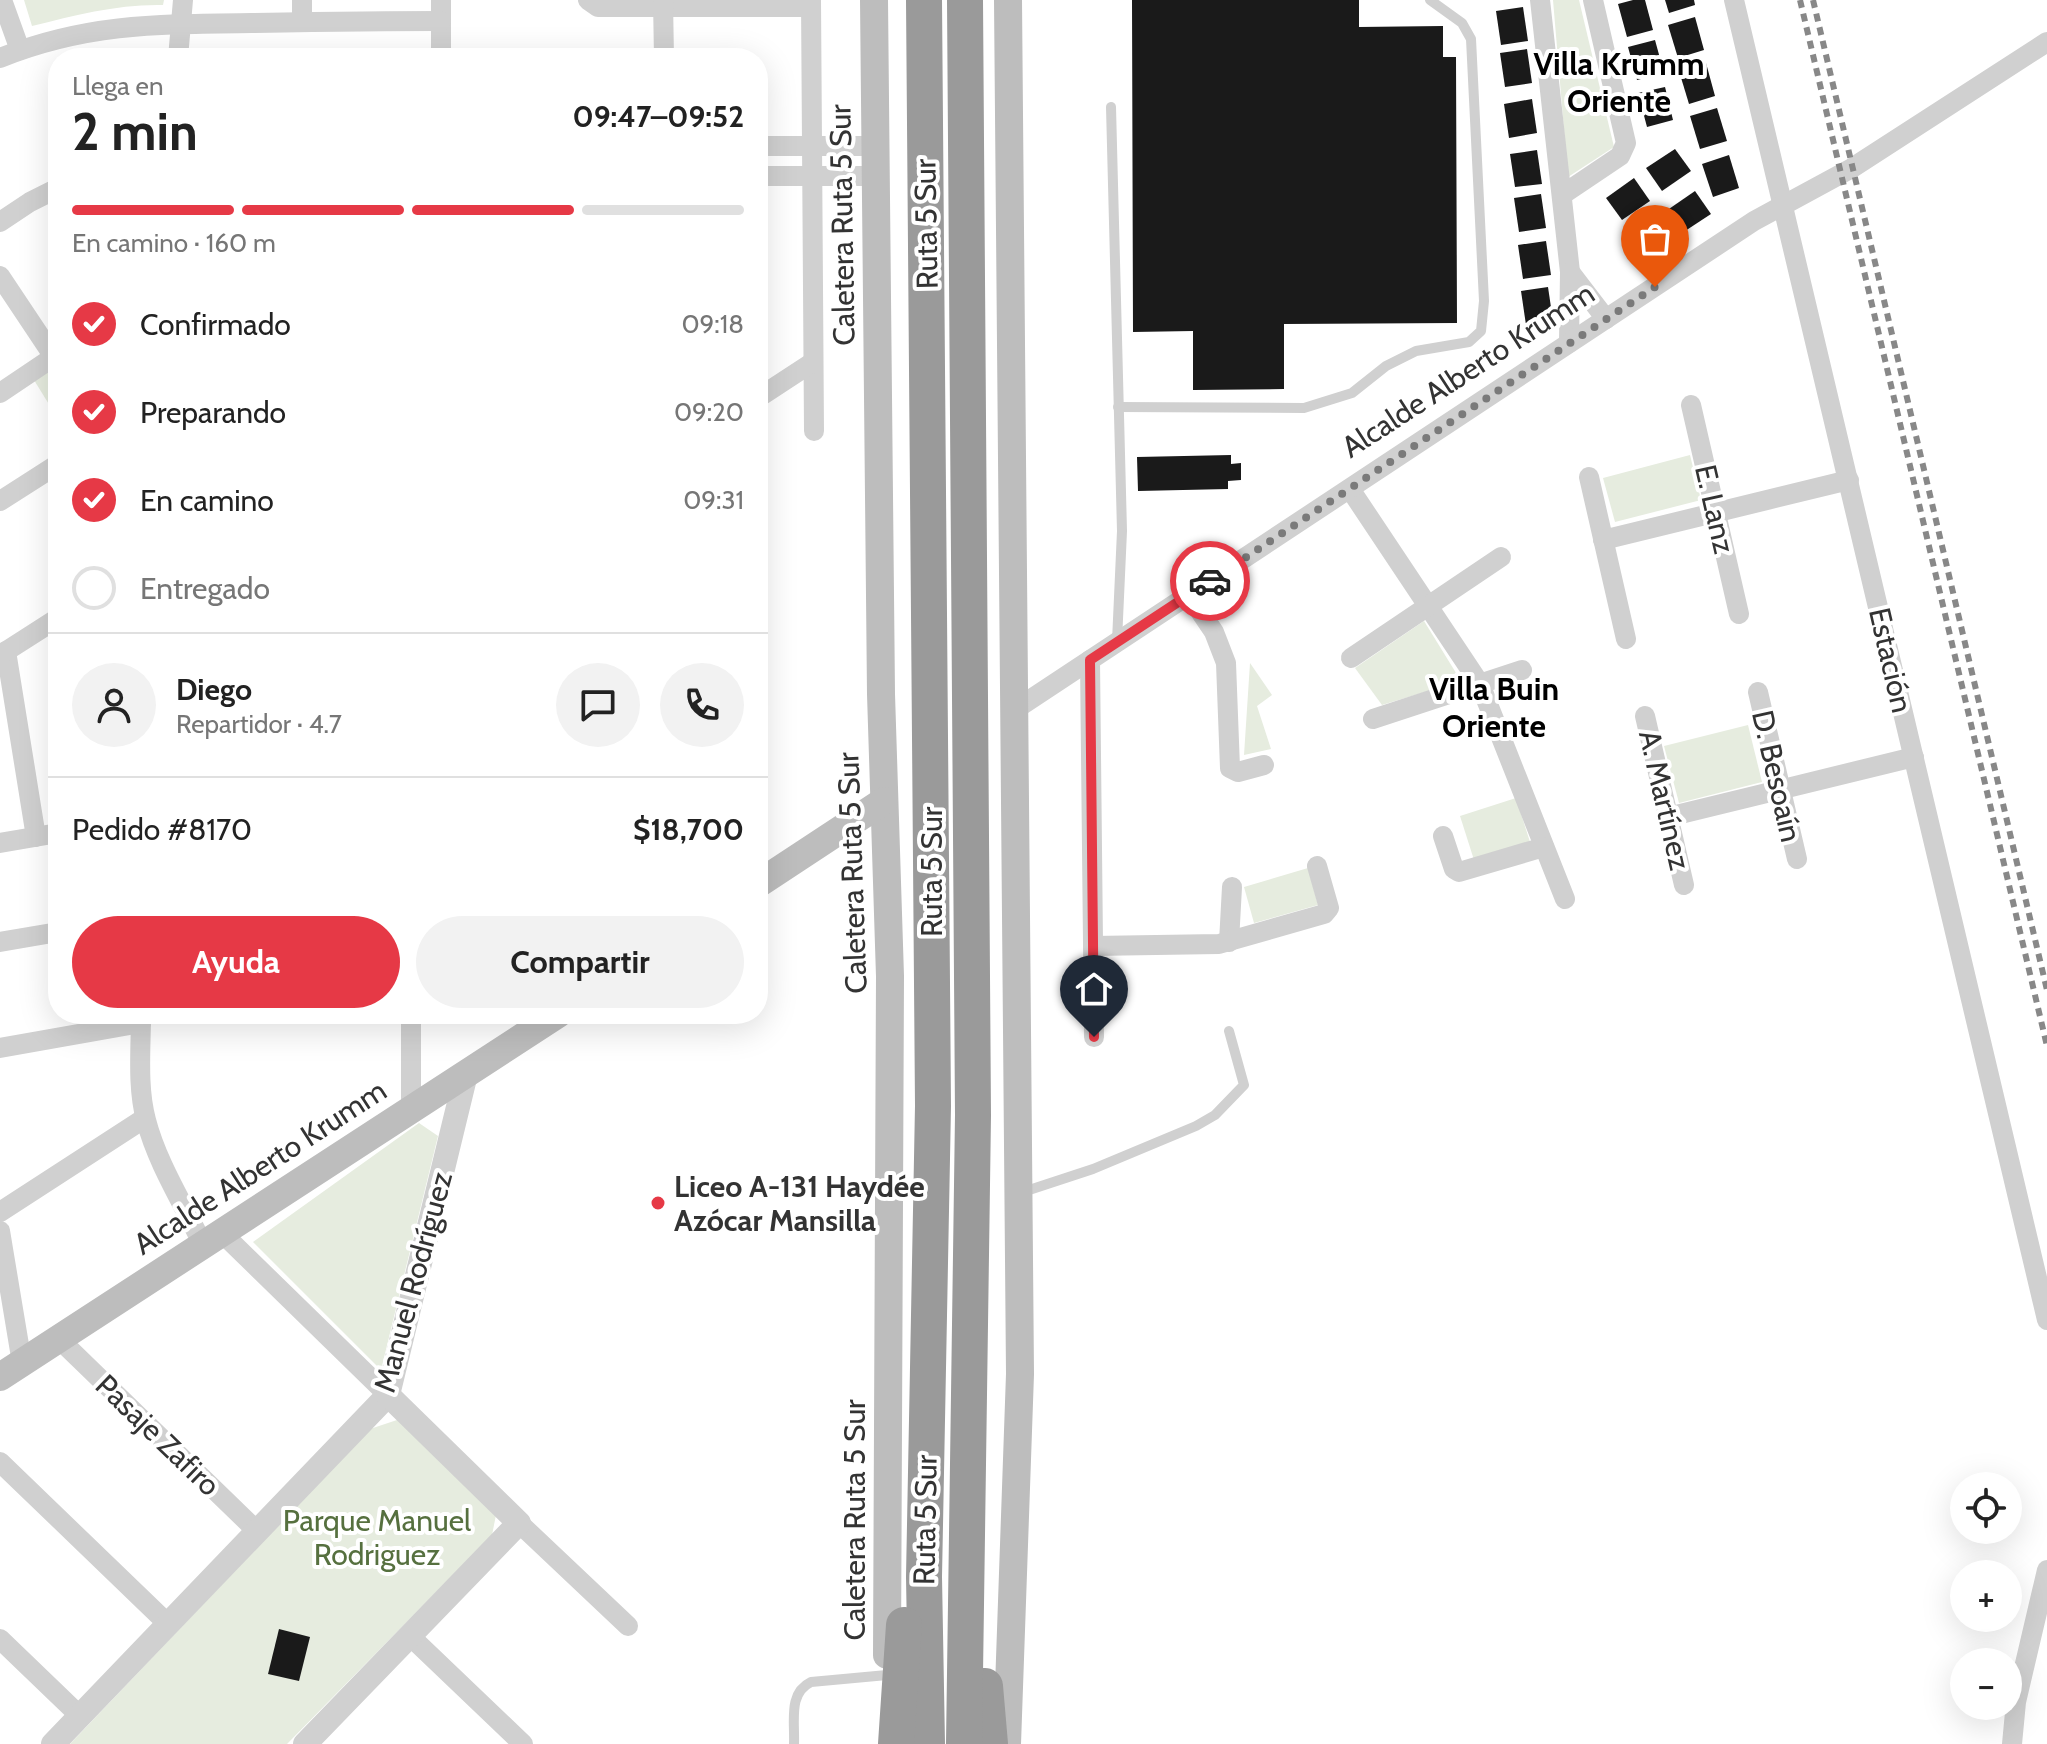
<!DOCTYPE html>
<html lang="es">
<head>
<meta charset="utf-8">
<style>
  :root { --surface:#fff; --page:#f2f2f2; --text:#222; --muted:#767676; --line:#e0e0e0; --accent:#e63946 }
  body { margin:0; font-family:Cabin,sans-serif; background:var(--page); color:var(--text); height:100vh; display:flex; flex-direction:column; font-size:30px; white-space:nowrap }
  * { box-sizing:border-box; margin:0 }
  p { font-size:26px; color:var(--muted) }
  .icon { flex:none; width:44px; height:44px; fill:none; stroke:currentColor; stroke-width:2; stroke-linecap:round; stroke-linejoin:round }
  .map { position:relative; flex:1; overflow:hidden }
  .panel { position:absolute; left:48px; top:48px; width:720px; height:976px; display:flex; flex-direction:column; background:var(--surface); border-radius:32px; box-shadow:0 8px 32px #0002 }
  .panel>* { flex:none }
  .controls { position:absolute; left:1950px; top:1472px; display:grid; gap:16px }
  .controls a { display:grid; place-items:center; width:72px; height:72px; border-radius:50%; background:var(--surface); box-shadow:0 8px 32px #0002; font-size:40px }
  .pin { position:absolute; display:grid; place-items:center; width:68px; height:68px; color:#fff; margin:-82px -34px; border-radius:50% 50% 50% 0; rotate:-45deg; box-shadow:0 0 8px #0007 }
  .pin .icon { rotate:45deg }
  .courier { position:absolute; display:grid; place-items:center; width:80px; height:80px; margin:-40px; border:6px solid #e63946; border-radius:50%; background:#fff; color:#222; box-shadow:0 2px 10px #0007 }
  .overview em { font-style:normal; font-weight:800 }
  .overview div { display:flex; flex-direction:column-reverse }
  .overview { display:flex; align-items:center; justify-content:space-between; height:136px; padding:0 24px }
  h1 { font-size:52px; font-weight:800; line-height:60px }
  .bar { display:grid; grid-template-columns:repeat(4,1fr); gap:12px 8px; align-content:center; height:96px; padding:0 24px }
  .bar i { height:10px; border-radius:6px; background:var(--line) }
  .bar .selected { background:var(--accent) }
  .bar p { grid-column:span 4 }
  .line { display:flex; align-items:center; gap:20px; padding:0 24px; border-top:2px solid var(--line) }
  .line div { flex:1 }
  .round { display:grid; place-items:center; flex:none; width:84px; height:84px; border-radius:42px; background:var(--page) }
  ol { padding:0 24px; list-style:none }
  li { display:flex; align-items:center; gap:24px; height:88px }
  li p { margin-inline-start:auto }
  li .icon { padding:8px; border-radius:50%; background:var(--accent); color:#fff; stroke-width:4 }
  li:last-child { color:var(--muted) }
  li i { width:44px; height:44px; border:4px solid var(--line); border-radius:50% }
  .primary-button { display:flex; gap:16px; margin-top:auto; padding:16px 24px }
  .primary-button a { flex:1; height:92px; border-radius:48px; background:var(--accent); color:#fff; font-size:32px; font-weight:800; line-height:92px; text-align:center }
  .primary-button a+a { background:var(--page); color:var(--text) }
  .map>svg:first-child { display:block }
</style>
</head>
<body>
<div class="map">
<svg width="2047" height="1744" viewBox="0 0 2047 1744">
  <rect width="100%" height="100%" fill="#fff"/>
  <g fill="#e6ecdf">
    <path d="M24,0H164L163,5C118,4 76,15 32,26Z"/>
    <path d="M1553,0H1579L1614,147L1568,177Z"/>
    <path d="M58,366V419L34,380Z"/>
    <path d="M1690,455L1701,500L1615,522L1603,478Z"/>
    <path d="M1424,621L1461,681L1382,705L1355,668Z"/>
    <path d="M1250,663L1272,695L1257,706L1271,749L1244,755Z"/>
    <path d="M1748,725L1762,782L1679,803L1664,746Z"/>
    <path d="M1516,798L1530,842L1474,860L1460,816Z"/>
    <path d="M1308,868L1318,905L1254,923L1244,887Z"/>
    <path d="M419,1123L438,1136L381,1370L253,1242Z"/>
    <path d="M400,1419L496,1515L492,1535L287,1744H70L370,1429Z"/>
  </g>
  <g fill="#1a1a1a">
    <path d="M1132,0H1359V27L1443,26V57H1456L1457,323L1284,324V389L1193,390V331L1133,332Z"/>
    <path d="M1633,0H1645L1653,30L1627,37L1618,4Z"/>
    <path d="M1665,0H1694L1695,5L1669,13Z"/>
    <path d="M1523,7L1528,41L1501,45L1496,11Z"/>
    <path d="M1695,17L1704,50L1678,58L1668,25Z"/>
    <path d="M1655,40L1664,73L1637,80L1628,47Z"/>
    <path d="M1527,49L1532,83L1505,87L1500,53Z"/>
    <path d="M1706,63L1715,96L1689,104L1679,71Z"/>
    <path d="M1665,87L1673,120L1647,127L1638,93Z"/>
    <path d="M1532,99L1537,133L1509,138L1504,104Z"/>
    <path d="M1717,108L1727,141L1700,149L1690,116Z"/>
    <path d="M1675,149L1691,171L1662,191L1646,168Z"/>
    <path d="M1537,150L1542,184L1515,187L1510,154Z"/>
    <path d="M1729,155L1739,188L1713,197L1702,164Z"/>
    <path d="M1634,178L1650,201L1622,220L1606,198Z"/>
    <path d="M1695,191L1711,214L1682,233L1666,211Z"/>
    <path d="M1541,194L1546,228L1519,232L1514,198Z"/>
    <path d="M1651,222L1667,244L1639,264L1623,241Z"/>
    <path d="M1546,241L1551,275L1523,279L1518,245Z"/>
    <path d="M1548,287L1553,321L1526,325L1521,291Z"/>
    <path d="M1231,455V464L1241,463V480L1228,481V489L1138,491L1137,457Z"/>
    <path d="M279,1629L310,1637L299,1681L268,1674Z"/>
  </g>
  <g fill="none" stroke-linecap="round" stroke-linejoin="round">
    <g stroke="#d0d0d0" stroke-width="10">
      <path d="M1111,107L1122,531L1117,641"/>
      <path d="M1118,407L1304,408L1352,393L1386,366L1416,351L1469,342L1481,331L1484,301L1471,39L1462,23L1430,0"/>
      <path d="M1020,1193L1093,1169L1196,1126L1215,1115L1244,1085L1229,1031"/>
      <path d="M794,1744C795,1721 788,1693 811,1682L887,1675"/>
    </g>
    <g stroke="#d0d0d0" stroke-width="20">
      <path d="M2,0L20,50"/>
      <path d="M302,0V22"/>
      <path d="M441,0V58"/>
      <path d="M588,0L598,7H811"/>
      <path d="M663,0L664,58"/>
      <path d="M811,0L814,431"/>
      <path d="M1540,0L1570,272L1569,343"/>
      <path d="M1734,0L2047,1320"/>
      <path d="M0,58C87,23 161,24 252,23C315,22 378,21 441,21"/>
      <path d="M178,58L183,0"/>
      <path d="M758,146H875"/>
      <path d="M758,176H876"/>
      <path d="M1562,195L1620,156L1626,143L1593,0"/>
      <path d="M0,222L30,202L58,188"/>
      <path d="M1570,272L1606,319"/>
      <path d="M0,276L54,357"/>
      <path d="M0,393L58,354"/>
      <path d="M758,398L813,362"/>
      <path d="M1691,405L1739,614"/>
      <path d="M1589,477L1626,639"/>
      <path d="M1350,489L1480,684L1565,899"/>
      <path d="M0,501L58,464"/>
      <path d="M1603,540L1849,480"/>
      <path d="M1189,595L1214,632L1226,663L1230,768L1238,772L1264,765"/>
      <path d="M6,651L36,837"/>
      <path d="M0,655L58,618"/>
      <path d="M1351,658L1501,557"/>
      <path d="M1090,660L1094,1037"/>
      <path d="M1758,692L1797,859"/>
      <path d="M1013,711L1754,221L1852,168L2047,42"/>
      <path d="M1645,716L1684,885"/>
      <path d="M1373,719L1522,670"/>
      <path d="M1668,817L1914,757"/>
      <path d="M1443,836L1454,869L1459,872L1544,847"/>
      <path d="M0,843L58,833"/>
      <path d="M0,942L58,932"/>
      <path d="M1229,942L1232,887"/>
      <path d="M1093,946L1219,944L1324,914L1329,908L1317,866"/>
      <path d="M141,1014C141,1049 137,1086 146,1120C157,1163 184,1205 203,1245"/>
      <path d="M411,1014V1109"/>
      <path d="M0,1048L141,1023"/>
      <path d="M0,1212L145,1118"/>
      <path d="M0,1231L22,1363"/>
      <path d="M222,1233L388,1395"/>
      <path d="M59,1339L258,1532"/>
      <path d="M0,1462L168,1624"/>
      <path d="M519,1523L628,1626"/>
      <path d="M410,1636L523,1744"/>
      <path d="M0,1639L80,1716"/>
      <path d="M2012,1744L2016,1702L2047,1570"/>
    </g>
    <g stroke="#d0d0d0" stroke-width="24">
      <path d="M53,1744L388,1395L466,1074"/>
      <path d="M305,1744L519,1523L388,1395"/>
    </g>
    <g stroke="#bdbdbd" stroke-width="28">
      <path d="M874,0L881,694L890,976L887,1655"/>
      <path d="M758,884L884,801"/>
      <path d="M0,1377L558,1014"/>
      <path d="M1007,1744L1020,1374L1008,0"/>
    </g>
    <g stroke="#9a9a9a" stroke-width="36">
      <path d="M924,0L933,1106L924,1577L927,1744"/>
      <path d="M985,1686L990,1744"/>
      <path d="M896,1744L904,1625"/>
      <path d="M964,1744L973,1115L965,0"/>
    </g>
    <g stroke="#888" stroke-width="6" stroke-dasharray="8 6" stroke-linecap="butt">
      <path d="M1800,0L2047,1046"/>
      <path d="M1813,0L2047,990"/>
    </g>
  </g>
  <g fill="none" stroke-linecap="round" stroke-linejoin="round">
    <path stroke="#7a7a7a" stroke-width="8" stroke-dasharray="0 14.4" d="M1210,581L1655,287"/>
    <path stroke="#e63946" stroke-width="10" d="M1094,1037L1090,660L1210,581"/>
  </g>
  <circle fill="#e63946" stroke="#fff" stroke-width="3" cx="658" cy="1203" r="8"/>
  <g text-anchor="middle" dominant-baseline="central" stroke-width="8" stroke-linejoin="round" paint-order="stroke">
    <g font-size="30" fill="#333" stroke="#fff">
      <text transform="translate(926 224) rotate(-91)">Ruta 5 Sur</text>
      <text transform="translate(842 225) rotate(-91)">Caletera Ruta 5 Sur</text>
      <text transform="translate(1468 370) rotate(-33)">Alcalde Alberto Krumm</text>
      <text transform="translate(1715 509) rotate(77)">E. Lanz</text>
      <text transform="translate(1891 660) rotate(77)">Estación</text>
      <text transform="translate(1777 776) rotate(77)">D. Besoaín</text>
      <text transform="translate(1665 800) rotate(77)">A. Martínez</text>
      <text transform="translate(931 872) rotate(-90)">Ruta 5 Sur</text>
      <text transform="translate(852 873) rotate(-92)">Caletera Ruta 5 Sur</text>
      <text transform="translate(260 1167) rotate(-33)">Alcalde Alberto Krumm</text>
      <text transform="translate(413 1282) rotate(-75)">Manuel Rodríguez</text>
      <text transform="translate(158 1435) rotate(44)">Pasaje Zafiro</text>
      <text transform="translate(854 1520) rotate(-90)">Caletera Ruta 5 Sur</text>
      <text transform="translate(925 1520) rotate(-89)">Ruta 5 Sur</text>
    </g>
    <g font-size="30" font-weight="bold" fill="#333" stroke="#fff" text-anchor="start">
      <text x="674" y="1186">Liceo A-131 Haydée<tspan x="674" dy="34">Azócar Mansilla</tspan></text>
    </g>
    <g font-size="30" fill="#56703f" stroke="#fff">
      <text x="377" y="1520">Parque Manuel<tspan x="377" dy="34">Rodriguez</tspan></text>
    </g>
    <g font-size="32" font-weight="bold" fill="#000" stroke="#fff">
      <text x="1619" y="63">Villa Krumm<tspan x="1619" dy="37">Oriente</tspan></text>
      <text x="1494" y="688">Villa Buin<tspan x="1494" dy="37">Oriente</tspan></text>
    </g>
  </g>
</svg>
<div class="controls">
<a><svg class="icon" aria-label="locate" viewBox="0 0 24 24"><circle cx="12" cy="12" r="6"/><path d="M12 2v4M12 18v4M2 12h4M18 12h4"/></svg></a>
<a>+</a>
<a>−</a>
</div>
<div class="pin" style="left:1655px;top:287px;background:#ea580c"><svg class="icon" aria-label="bag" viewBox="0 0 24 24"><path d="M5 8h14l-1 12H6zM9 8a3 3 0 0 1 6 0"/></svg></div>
<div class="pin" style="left:1094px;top:1037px;background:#1f2937"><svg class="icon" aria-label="home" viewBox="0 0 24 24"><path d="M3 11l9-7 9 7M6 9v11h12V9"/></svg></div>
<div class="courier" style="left:1210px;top:581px"><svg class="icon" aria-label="car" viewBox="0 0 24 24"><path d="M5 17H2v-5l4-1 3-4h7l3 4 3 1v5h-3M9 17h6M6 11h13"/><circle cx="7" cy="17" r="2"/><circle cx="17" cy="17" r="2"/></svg></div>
<section class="panel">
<div class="overview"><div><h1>2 min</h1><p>Llega en</p></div><em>09:47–09:52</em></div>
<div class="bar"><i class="selected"></i><i class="selected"></i><i class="selected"></i><i></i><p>En camino · 160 m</p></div>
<ol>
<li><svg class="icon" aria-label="check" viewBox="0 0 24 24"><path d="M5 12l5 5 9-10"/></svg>Confirmado<p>09:18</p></li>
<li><svg class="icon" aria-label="check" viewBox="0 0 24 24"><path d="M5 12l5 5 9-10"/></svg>Preparando<p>09:20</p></li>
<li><svg class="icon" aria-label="check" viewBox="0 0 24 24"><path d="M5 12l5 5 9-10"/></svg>En camino<p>09:31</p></li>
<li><i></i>Entregado</li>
</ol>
<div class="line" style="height:144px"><a class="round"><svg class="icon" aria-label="person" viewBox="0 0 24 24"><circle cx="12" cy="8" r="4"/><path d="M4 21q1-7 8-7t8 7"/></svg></a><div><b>Diego</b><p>Repartidor · 4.7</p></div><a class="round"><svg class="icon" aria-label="chat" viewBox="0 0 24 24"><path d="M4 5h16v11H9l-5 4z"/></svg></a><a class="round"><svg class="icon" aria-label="phone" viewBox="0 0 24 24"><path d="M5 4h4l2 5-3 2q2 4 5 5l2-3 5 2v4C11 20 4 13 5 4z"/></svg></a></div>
<div class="line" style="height:104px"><div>Pedido #8170</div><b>$18,700</b></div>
<div class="primary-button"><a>Ayuda</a><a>Compartir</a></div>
</section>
</div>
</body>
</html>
